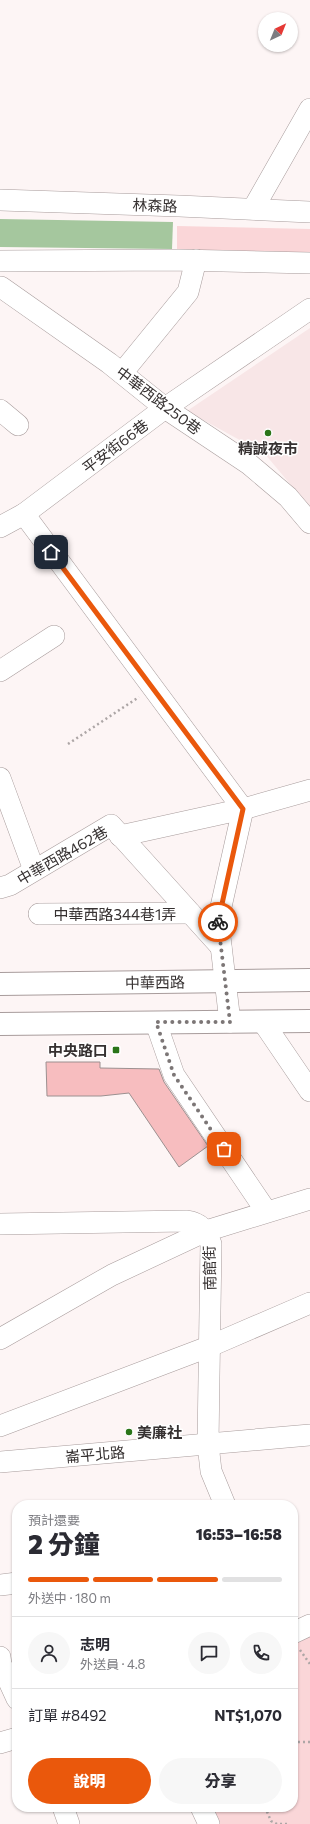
<!DOCTYPE html>
<html lang="zh-TW">
<head>
<meta charset="utf-8">
<style>
  :root { --surface:#fff; --page:#f7f7f7; --text:#2b2b33; --muted:#7c7c81; --line:#e1e1e2; --accent:#ea580c }
  body { margin:0; font-family:Commissioner,"Noto Sans TC",sans-serif; background:var(--page); color:var(--text); height:100vh; display:flex; flex-direction:column; font-size:15px; white-space:nowrap }
  * { box-sizing:border-box; margin:0 }
  p { font-size:13px; color:var(--muted) }
  .icon { flex:none; width:22px; height:22px; fill:none; stroke:currentColor; stroke-width:2; stroke-linecap:round; stroke-linejoin:round }
  .map { position:relative; flex:1; overflow:hidden }
  .details { position:absolute; left:12px; top:1500px; width:286px; height:312px; display:flex; flex-direction:column; background:var(--surface); border-radius:16px; box-shadow:0 1px 3px #0004 }
  .details>* { flex:none }
  .needle { width:26px; rotate:43deg }
  .buttons { position:absolute; left:258px; top:12px; display:grid; gap:8px }
  .buttons a { display:grid; place-items:center; width:40px; height:40px; border-radius:50%; background:var(--surface); box-shadow:0 1px 3px #0004; font-size:20px }
  .pin { position:absolute; display:grid; place-items:center; width:34px; height:34px; color:#fff; margin:-17px; border-radius:8px; box-shadow:0 2px 6px #0006 }
  .courier { position:absolute; display:grid; place-items:center; width:40px; height:40px; margin:-20px; border:3px solid #ea580c; border-radius:50%; background:#fff; color:#222; box-shadow:0 1px 5px #0007 }
  .overview em { font-style:normal; font-weight:800 }
  .overview div { display:flex; flex-direction:column-reverse }
  .overview { display:flex; align-items:center; justify-content:space-between; height:68px; padding:0 16px }
  h1 { font-size:26px; font-weight:800; line-height:30px }
  .bar { display:grid; grid-template-columns:repeat(4,1fr); gap:6px 4px; align-content:center; height:48px; padding:0 16px }
  .bar i { height:5px; border-radius:3px; background:var(--line) }
  .bar .active { background:var(--accent) }
  .bar p { grid-column:span 4 }
  .line { display:flex; align-items:center; gap:10px; padding:0 16px; border-top:1px solid var(--line) }
  .line div { flex:1 }
  .round { display:grid; place-items:center; flex:none; width:42px; height:42px; border-radius:21px; background:var(--page) }
  .button { display:flex; gap:8px; margin-top:auto; padding:8px 16px }
  .button a { flex:1; height:46px; border-radius:24px; background:var(--accent); color:#fff; font-size:16px; font-weight:800; line-height:46px; text-align:center }
  .button a+a { background:var(--page); color:var(--text) }
  .map>svg:first-child { display:block }
</style>
</head>
<body>
<div class="map">
<svg width="310" height="1824" viewBox="0 0 310 1824">
  <rect width="100%" height="100%" fill="#fdf5f5"/>
  <path fill="#f8e6e7" d="M310,328V508L265,454L187,411Z"/>
  <g fill="#fad6d8">
    <path d="M177,226L310,229V259L177,256Z"/>
    <path d="M310,1635V1824H216L208,1807H293V1643Z"/>
  </g>
  <path fill="#a5c79e" d="M0,219L173,222L172,249L0,247Z"/>
  <path fill="#f7bdbf" stroke="#9c9090" d="M46,1062H100V1068L159,1069L164,1082L208,1146L179,1167L129,1093L101,1096H47Z"/>
  <g fill="none" stroke-linecap="round" stroke-linejoin="round">
    <defs>
      <g id="minor">
        <path d="M0,200L179,206L310,212"/>
        <path d="M253,209L310,109"/>
        <path d="M0,261L179,260L310,263"/>
        <path d="M1,287L109,363L165,408L249,464L288,497L310,523"/>
        <path d="M122,373L188,292L196,260"/>
        <path d="M0,410L18,425"/>
        <path d="M24,514L243,809L218,920L230,1022"/>
        <path d="M0,527L24,514L165,408L310,309"/>
        <path d="M0,671L54,636"/>
        <path d="M0,778L34,870"/>
        <path d="M120,836L243,809L310,790"/>
        <path d="M0,888L10,885L111,825L221,947"/>
        <path d="M39,914L190,913"/>
        <path d="M263,1022L310,1091"/>
        <path d="M156,1023L174,1075L266,1211"/>
        <path d="M0,1224L186,1221C201,1223 206,1230 211,1244L208,1444L211,1471L225,1505"/>
        <path d="M0,1339L112,1275L206,1231L310,1199"/>
        <path d="M0,1426L208,1347L310,1303"/>
        <path d="M0,1462L310,1435"/>
        <path d="M0,1585L17,1583"/>
        <path d="M293,1633L310,1625"/>
        <path d="M0,1657L1,1664L17,1699"/>
        <path d="M0,1743L17,1738"/>
        <path d="M63,1807L69,1824"/>
        <path d="M201,1807L209,1824"/>
      </g>
      <g id="major">
        <path d="M0,984L310,980"/>
        <path d="M0,1024L310,1021"/>
      </g>
    </defs>
    <use href="#minor" stroke="#a89c9c" stroke-width="22"/>
    <use href="#major" stroke="#a89c9c" stroke-width="24"/>
    <g stroke="#ada6a6" stroke-width="2.5" stroke-dasharray="2 3" stroke-linecap="butt">
      <path d="M68,744L139,697"/>
      <path d="M300,1650L310,1664"/>
      <path d="M293,1742H310"/>
      <path d="M265,1807L271,1821L277,1824"/>
      <path d="M280,1824H289"/>
    </g>
    <use href="#minor" stroke="#fff" stroke-width="21"/>
    <use href="#major" stroke="#fff" stroke-width="22"/>
  </g>
  <g fill="none" stroke-linecap="round" stroke-linejoin="round">
    <path stroke="#7c7676" stroke-width="4" stroke-dasharray="0 7.2" d="M218,922L230,1022H156L174,1075L224,1149"/>
    <path stroke="#ea580c" stroke-width="5" d="M51,552L243,809L218,922"/>
  </g>
  <g fill="#2a7418" stroke="#fff" stroke-width="1.5">
    <circle cx="268" cy="433" r="4"/>
    <rect x="112" y="1046" width="8" height="8" rx="2"/>
    <circle cx="129" cy="1432" r="4"/>
  </g>
  <g text-anchor="middle" dominant-baseline="central" stroke-width="3" stroke-linejoin="round" paint-order="stroke">
    <g font-size="15" fill="#363131" stroke="#fff">
      <text transform="translate(155 205) rotate(2)">林森路</text>
      <text transform="translate(159 400) rotate(37)">中華西路250巷</text>
      <text transform="translate(115 446) rotate(-37)">平安街66巷</text>
      <text transform="translate(62 855) rotate(-30)">中華西路462巷</text>
      <text x="115" y="914">中華西路344巷1弄</text>
      <text transform="translate(155 982) rotate(-1)">中華西路</text>
      <text transform="translate(209 1268) rotate(-91)">南館街</text>
      <text transform="translate(95 1454) rotate(-5)">崙平北路</text>
    </g>
    <g font-size="15" font-weight="bold" fill="#363131" stroke="#fff">
      <text x="268" y="448">精誠夜市</text>
      <text x="108" y="1050" text-anchor="end">中央路口</text>
      <text x="137" y="1432" text-anchor="start">美廉社</text>
    </g>
  </g>
</svg>
<div class="buttons">
<a><svg class="needle" viewBox="-14 -14 28 28"><path d="M0-13l5 13h-10z" fill="#e53935"/><path d="M0 13l5-13h-10z" fill="#7c7c81"/></svg></a>
</div>
<div class="pin" style="left:224px;top:1149px;background:#ea580c"><svg class="icon" aria-label="bag" viewBox="0 0 24 24"><path d="M5 8h14l-1 12H6zM9 8a3 3 0 0 1 6 0"/></svg></div>
<div class="pin" style="left:51px;top:552px;background:#1f2937"><svg class="icon" aria-label="home" viewBox="0 0 24 24"><path d="M3 11l9-7 9 7M6 9v11h12V9"/></svg></div>
<div class="courier" style="left:218px;top:922px"><svg class="icon" aria-label="bike" viewBox="0 0 24 24"><circle cx="6" cy="16" r="4"/><circle cx="18" cy="16" r="4"/><path d="M6 16l4-8h5l3 8M10 8l3 8H6M13 5h3"/></svg></div>
<section class="details">
<div class="overview"><div><h1>2 分鐘</h1><p>預計還要</p></div><em>16:53–16:58</em></div>
<div class="bar"><i class="active"></i><i class="active"></i><i class="active"></i><i></i><p>外送中 · 180 m</p></div>
<div class="line" style="height:72px"><a class="round"><svg class="icon" aria-label="person" viewBox="0 0 24 24"><circle cx="12" cy="8" r="4"/><path d="M4 21q1-7 8-7t8 7"/></svg></a><div><b>志明</b><p>外送員 · 4.8</p></div><a class="round"><svg class="icon" aria-label="chat" viewBox="0 0 24 24"><path d="M4 5h16v11H9l-5 4z"/></svg></a><a class="round"><svg class="icon" aria-label="phone" viewBox="0 0 24 24"><path d="M5 4h4l2 5-3 2q2 4 5 5l2-3 5 2v4C11 20 4 13 5 4z"/></svg></a></div>
<div class="line" style="height:52px"><div>訂單 #8492</div><b>NT$1,070</b></div>
<div class="button"><a>說明</a><a>分享</a></div>
</section>
</div>
</body>
</html>
